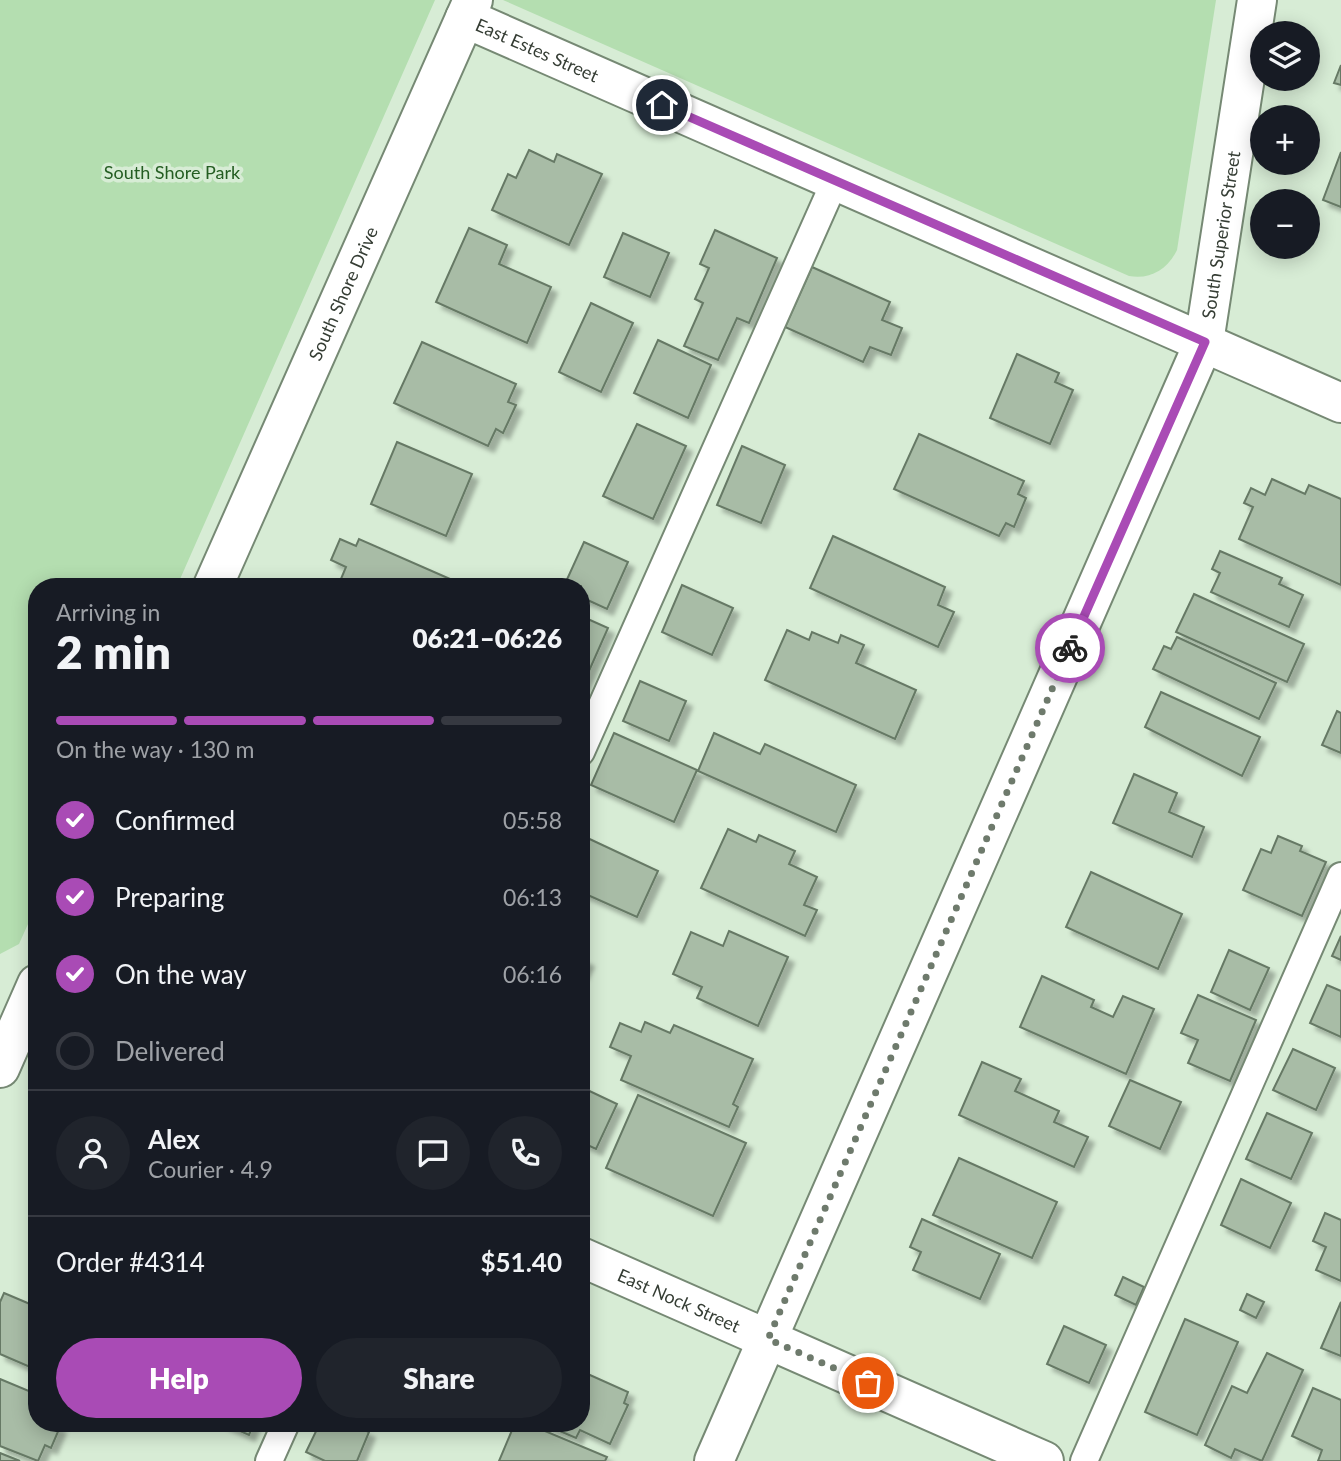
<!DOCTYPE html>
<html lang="en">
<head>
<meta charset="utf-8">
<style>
  :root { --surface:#171b24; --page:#20242c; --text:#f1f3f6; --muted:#9ea1a6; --line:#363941; --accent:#a94bb5 }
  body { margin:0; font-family:Lato,sans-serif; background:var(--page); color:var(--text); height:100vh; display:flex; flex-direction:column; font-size:26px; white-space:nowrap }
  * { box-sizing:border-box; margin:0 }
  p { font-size:23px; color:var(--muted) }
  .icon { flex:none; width:38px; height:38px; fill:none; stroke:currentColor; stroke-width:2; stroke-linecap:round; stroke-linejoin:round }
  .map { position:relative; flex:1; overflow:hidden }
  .side { position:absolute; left:28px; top:578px; width:562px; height:854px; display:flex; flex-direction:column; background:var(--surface); border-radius:28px; box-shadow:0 4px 18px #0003 }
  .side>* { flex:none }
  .controls { position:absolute; left:1250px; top:21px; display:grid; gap:14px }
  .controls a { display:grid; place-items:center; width:70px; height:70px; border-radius:50%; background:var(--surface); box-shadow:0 4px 18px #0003; font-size:35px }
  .pin { position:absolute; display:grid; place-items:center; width:60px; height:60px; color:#fff; margin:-30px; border:4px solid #fff; border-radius:50%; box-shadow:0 2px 7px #0007 }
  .courier { position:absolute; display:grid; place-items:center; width:70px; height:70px; margin:-35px; border:5px solid #a94bb5; border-radius:50%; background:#fff; color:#222; box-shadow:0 2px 9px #0007 }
  .summary em { font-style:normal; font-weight:800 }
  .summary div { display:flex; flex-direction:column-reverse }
  .summary { display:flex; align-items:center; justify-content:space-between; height:119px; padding:0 28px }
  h1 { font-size:46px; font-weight:800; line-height:52px }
  .bar { display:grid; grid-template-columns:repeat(4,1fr); gap:10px 7px; align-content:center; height:84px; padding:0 28px }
  .bar i { height:9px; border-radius:5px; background:var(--line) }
  .bar .active { background:var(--accent) }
  .bar p { grid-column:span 4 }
  .line { display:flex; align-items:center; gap:18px; padding:0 28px; border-top:2px solid var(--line) }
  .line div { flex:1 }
  .round { display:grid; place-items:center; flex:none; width:74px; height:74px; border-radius:37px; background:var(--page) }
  ol { padding:0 28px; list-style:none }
  li { display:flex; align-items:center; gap:21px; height:77px }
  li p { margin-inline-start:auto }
  li .icon { padding:7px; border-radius:50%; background:var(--accent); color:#fff; stroke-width:4 }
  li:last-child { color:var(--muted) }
  li i { width:38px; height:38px; border:4px solid var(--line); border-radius:50% }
  .action { display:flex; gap:14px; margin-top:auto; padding:14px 28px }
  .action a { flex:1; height:80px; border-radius:42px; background:var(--accent); color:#fff; font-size:28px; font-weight:800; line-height:80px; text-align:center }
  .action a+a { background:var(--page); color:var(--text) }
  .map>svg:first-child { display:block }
</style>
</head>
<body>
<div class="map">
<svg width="1341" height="1461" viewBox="0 0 1341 1461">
  <defs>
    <filter id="shadow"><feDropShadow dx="6" dy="6" stdDeviation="2" flood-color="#0004"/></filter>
  </defs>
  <rect width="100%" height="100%" fill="#d7ecd5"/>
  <g fill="#b4deb0">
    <path d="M0,0H435L177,586H37V904L19,944L0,954Z"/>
    <path d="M503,0H1216L1177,250C1168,269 1150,280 1129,276Z"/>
  </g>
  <g fill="#a8bca6" stroke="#667965" stroke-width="2" filter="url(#shadow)">
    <path d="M1341,65V85L1334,83Z"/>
    <path d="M529,150L554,162L557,154L602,174L569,245L492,210L508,174L516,178Z"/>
    <path d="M1341,152V207L1323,200Z"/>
    <path d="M469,228L507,245L499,264L551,287L527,343L436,302Z"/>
    <path d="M715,230L777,258L749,323L737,318L718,360L684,346L703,303L695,299L709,268L700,264Z"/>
    <path d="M623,233L669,253L650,297L604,277Z"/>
    <path d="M812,267L890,302L882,320L902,328L891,355L870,347L863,362L785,327Z"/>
    <path d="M591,303L633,323L601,392L559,372Z"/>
    <path d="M658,340L711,365L688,418L634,393Z"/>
    <path d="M422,342L516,384L508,402L516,405L503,433L496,429L488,446L394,403Z"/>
    <path d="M1017,354L1059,373L1055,382L1073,390L1050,444L990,418Z"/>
    <path d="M637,424L686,446L653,519L603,496Z"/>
    <path d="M919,434L1024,481L1018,494L1026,498L1014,527L1006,523L999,536L894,489Z"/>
    <path d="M397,442L472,474L446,536L371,504Z"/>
    <path d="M742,446L785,465L761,523L717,505Z"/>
    <path d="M1272,479L1305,494L1309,485L1341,499V585L1239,539L1253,507L1244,503L1251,488L1265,495Z"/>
    <path d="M833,536L945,587L938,605L954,612L938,647L810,588Z"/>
    <path d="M340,539L356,546L359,539L466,586H338L346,567L331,560Z"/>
    <path d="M584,542L628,562L607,609L581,597V586H564Z"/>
    <path d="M1220,551L1282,578L1279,584L1303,595L1289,627L1211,592L1220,573L1212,569Z"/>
    <path d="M682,585L733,608L712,655L662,632Z"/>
    <path d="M1194,594L1304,644L1287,682L1176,632Z"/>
    <path d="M581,616L608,628L581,689Z"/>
    <path d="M787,630L809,640L812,632L838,643L841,635L864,645L856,663L916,690L895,739L765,680Z"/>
    <path d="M1177,637L1276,683L1259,719L1153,669L1164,646L1171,649Z"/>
    <path d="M640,681L686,701L669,741L623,721Z"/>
    <path d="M1161,692L1260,737L1242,776L1145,727Z"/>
    <path d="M1337,711L1341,713V753L1322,745Z"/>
    <path d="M614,733L697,770L674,822L591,785Z"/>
    <path d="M714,733L760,754L765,744L856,785L836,832L698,771Z"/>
    <path d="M1134,774L1177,793L1169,812L1204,827L1192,857L1113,823Z"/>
    <path d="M728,829L756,842L759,835L795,851L789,864L817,877L804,905L817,910L805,936L701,888Z"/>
    <path d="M581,835L658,871L637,917L581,892Z"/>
    <path d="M1278,836L1302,846L1300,851L1326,862L1302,916L1243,890L1261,849L1271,853Z"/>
    <path d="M1091,872L1182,914L1158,969L1066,927Z"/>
    <path d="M729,931L788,957L758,1026L697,998L702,987L673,974L691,932L723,946Z"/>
    <path d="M1341,936V960L1332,956Z"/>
    <path d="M1229,950L1269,968L1250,1010L1211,992Z"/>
    <path d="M581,958L588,961L581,975Z"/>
    <path d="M1042,976L1094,1000L1091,1007L1113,1017L1123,996L1154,1009L1126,1074L1020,1027Z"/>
    <path d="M1327,985L1341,991V1037L1310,1023Z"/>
    <path d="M1198,995L1256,1020L1230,1081L1188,1063L1198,1040L1181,1033Z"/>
    <path d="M645,1022L670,1033L674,1025L753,1059L733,1104L738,1107L729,1127L621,1080L631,1056L610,1047L620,1023L641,1032Z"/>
    <path d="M1293,1049L1335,1068L1316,1110L1273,1090Z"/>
    <path d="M982,1062L1021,1079L1015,1091L1059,1111L1054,1122L1088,1137L1074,1167L959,1115Z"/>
    <path d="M1130,1080L1181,1102L1160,1149L1109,1126Z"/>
    <path d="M581,1087L617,1104L596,1149L581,1142Z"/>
    <path d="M638,1095L746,1143L713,1216L606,1168Z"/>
    <path d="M1267,1113L1312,1133L1291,1179L1246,1159Z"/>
    <path d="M959,1158L1057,1202L1032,1258L933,1215Z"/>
    <path d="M1241,1179L1291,1203L1270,1248L1221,1225Z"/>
    <path d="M1325,1213L1341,1220V1281L1316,1270L1326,1247L1313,1241Z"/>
    <path d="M922,1219L1000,1254L980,1299L913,1270L921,1252L910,1247Z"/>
    <path d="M1123,1277L1144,1287L1136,1305L1115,1295Z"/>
    <path d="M4,1293L37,1307V1370L0,1354V1302Z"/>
    <path d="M1247,1294L1264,1302L1256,1318L1240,1310Z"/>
    <path d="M1341,1302V1356L1321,1348Z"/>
    <path d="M1185,1319L1238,1342L1197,1435L1145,1412Z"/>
    <path d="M1064,1326L1106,1345L1089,1383L1047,1364Z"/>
    <path d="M1267,1353L1303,1370L1262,1461L1235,1449L1231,1458L1205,1445L1232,1386L1247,1393Z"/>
    <path d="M581,1371L628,1392L624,1403L628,1405L610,1444L580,1430L576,1438L541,1423H581Z"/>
    <path d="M0,1379L31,1392L33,1387L37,1389V1423H51L60,1427L51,1448L45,1445L38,1461L0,1446Z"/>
    <path d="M1313,1388L1341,1400V1461H1318L1322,1450L1292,1436Z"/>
    <path d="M222,1423H254L249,1435Z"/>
    <path d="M320,1423H348L369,1432L357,1461H325L306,1452Z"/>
    <path d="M515,1423H526L607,1457L605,1461H499Z"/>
    <path d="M0,1453L20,1461H0Z"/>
  </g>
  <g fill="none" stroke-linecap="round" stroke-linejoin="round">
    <defs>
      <g id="lane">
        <path d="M581,752L835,181"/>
        <path d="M269,1461L286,1423"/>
        <path d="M1084,1461L1341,876"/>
      </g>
      <g id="street">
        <path id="s1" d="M465,18L1341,403"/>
        <path id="s2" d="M213,586L473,0"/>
        <path d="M0,1068L37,984"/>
        <path id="s3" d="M581,1257L1044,1461"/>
      </g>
      <g id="secondary">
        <path id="s4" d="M714,1461L1204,342L1257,0"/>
      </g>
    </defs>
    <use href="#lane" stroke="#768974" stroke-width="30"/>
    <use href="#street" stroke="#768974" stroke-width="42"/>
    <use href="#secondary" stroke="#768974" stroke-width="42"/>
    <use href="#lane" stroke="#fff" stroke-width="26"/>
    <use href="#street" stroke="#fff" stroke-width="38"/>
    <use href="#secondary" stroke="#fff" stroke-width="38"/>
  </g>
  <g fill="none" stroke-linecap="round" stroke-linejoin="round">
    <path stroke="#6e7a6c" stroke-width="7" stroke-dasharray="0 12.6" d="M868,1383L768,1339L1070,648"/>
    <path stroke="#a94bb5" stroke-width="9" d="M662,105L1205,342L1070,648"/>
  </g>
  <g text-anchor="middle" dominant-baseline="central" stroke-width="7" stroke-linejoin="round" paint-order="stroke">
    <g font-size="18" fill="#353d34" stroke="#d7ecd5">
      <text stroke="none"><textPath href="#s1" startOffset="79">East Estes Street</textPath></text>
      <text stroke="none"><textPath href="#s4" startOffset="1330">South Superior Street</textPath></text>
      <text stroke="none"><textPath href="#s2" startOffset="320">South Shore Drive</textPath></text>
      <text stroke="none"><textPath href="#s3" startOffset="107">East Nock Street</textPath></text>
    </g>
    <g font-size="18" fill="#245d22" stroke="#d7ecd5">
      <text x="172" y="172">South Shore Park</text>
    </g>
  </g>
</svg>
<div class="controls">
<a><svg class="icon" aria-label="layers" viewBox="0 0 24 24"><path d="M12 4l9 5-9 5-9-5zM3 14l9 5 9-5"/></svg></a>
<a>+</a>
<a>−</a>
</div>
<div class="pin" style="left:868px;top:1383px;background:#ea580c"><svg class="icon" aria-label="bag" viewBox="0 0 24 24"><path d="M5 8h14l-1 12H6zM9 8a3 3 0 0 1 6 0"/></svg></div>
<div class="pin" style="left:662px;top:105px;background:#1f2937"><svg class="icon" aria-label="home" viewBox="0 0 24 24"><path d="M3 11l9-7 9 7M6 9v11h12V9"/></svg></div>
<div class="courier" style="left:1070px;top:648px"><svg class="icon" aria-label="bike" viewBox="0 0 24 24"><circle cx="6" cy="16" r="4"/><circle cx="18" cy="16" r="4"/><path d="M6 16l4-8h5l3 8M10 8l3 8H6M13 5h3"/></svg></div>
<section class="side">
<div class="summary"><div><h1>2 min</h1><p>Arriving in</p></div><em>06:21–06:26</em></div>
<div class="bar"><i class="active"></i><i class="active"></i><i class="active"></i><i></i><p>On the way · 130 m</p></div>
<ol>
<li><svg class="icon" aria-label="check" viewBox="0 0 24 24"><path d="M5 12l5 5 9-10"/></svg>Confirmed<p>05:58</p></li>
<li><svg class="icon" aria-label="check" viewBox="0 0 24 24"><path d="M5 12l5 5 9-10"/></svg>Preparing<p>06:13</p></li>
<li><svg class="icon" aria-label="check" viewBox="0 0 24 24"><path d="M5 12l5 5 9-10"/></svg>On the way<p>06:16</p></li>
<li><i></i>Delivered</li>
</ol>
<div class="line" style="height:126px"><a class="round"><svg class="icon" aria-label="person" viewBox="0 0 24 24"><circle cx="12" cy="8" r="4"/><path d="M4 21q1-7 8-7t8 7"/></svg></a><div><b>Alex</b><p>Courier · 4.9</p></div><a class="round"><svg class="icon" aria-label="chat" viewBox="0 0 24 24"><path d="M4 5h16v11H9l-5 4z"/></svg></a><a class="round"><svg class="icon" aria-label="phone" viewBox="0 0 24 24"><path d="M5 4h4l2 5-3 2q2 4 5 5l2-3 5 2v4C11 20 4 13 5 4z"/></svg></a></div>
<div class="line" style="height:91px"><div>Order #4314</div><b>$51.40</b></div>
<div class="action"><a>Help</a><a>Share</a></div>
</section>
</div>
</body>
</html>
